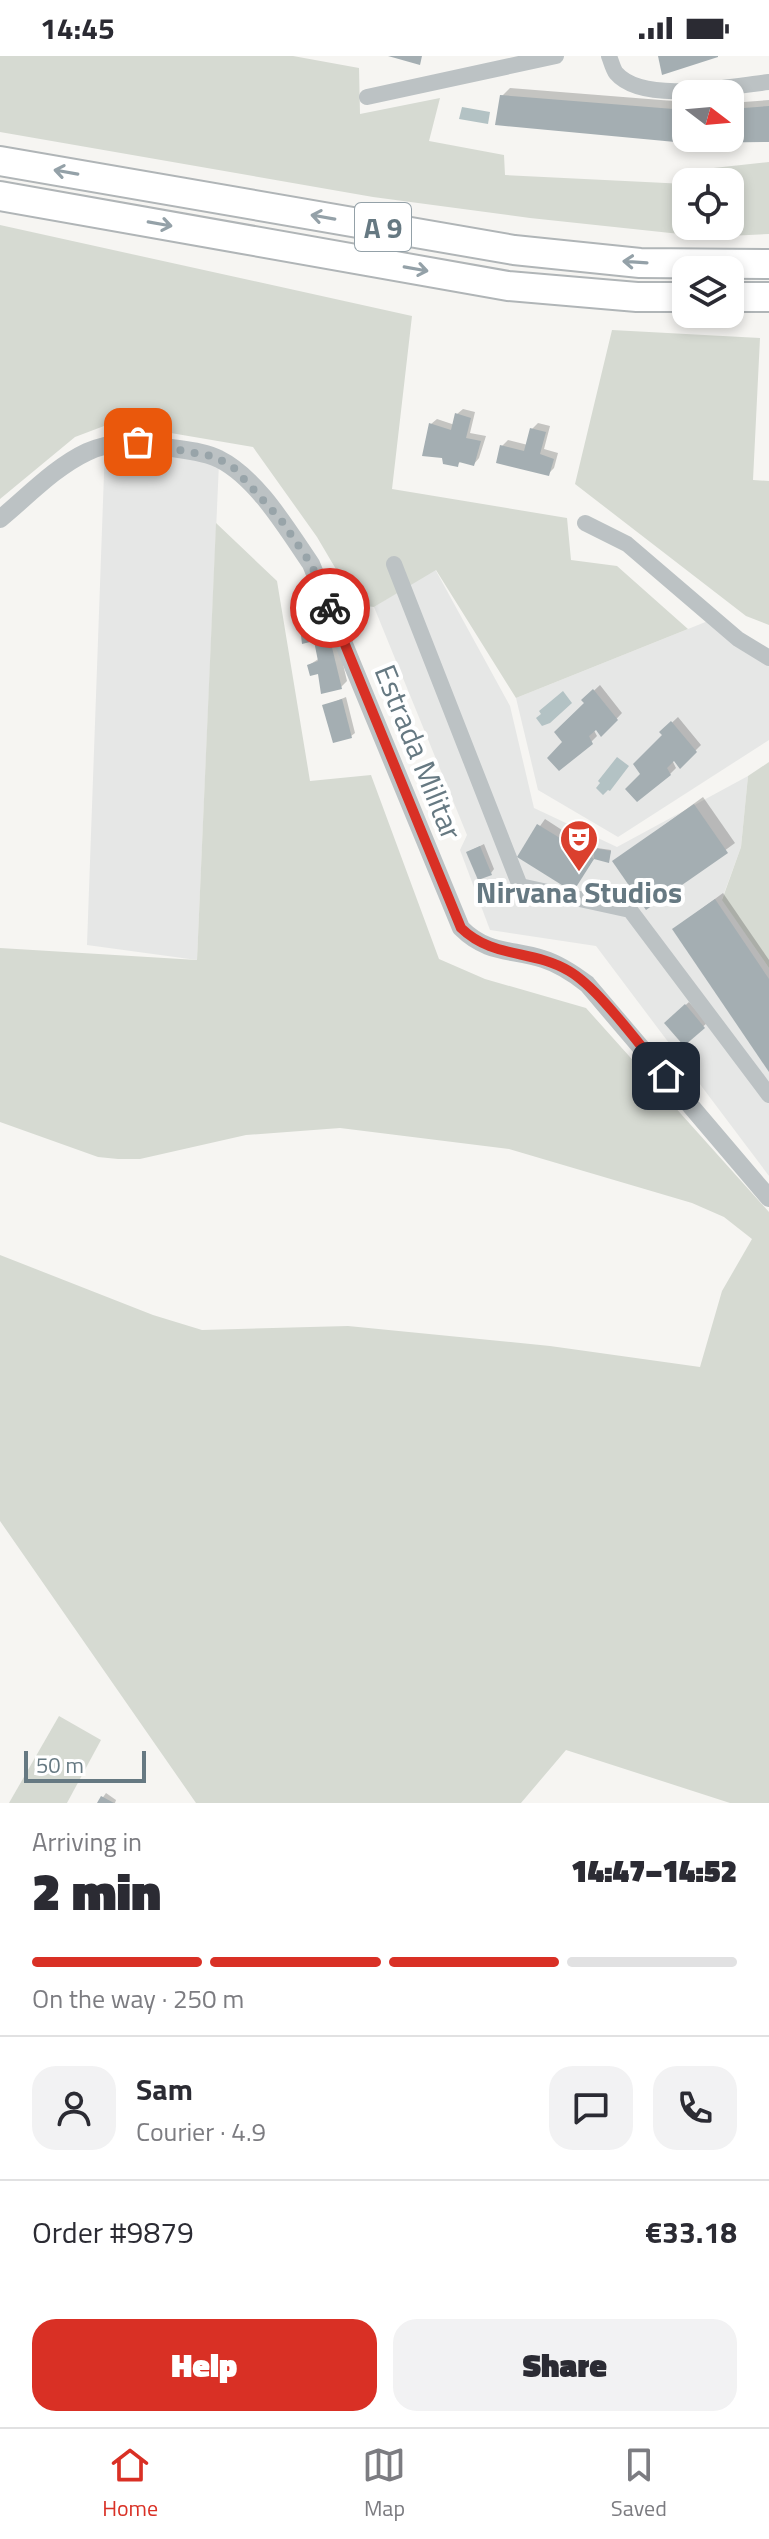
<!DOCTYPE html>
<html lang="en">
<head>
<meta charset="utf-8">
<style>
  :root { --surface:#fff; --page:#f2f2f3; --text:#2b2b33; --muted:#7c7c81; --line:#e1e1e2; --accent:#d93025 }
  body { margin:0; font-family:"Titillium Web",sans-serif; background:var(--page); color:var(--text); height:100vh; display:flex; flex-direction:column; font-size:30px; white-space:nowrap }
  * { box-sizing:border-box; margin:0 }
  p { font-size:26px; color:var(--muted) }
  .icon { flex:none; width:44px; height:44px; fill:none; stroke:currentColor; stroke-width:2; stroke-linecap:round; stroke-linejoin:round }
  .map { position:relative; height:1747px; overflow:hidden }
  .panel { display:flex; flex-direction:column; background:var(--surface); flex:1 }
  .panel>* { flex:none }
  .needle { width:52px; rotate:106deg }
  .controls { position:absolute; left:672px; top:24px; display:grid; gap:16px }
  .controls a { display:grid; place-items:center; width:72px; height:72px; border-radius:16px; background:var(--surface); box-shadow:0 4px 12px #0003; font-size:40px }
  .scale { position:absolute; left:24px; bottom:20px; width:122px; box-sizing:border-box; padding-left:8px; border:4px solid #667982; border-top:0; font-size:22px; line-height:28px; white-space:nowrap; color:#667982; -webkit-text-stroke:6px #fff; paint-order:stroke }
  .pin { position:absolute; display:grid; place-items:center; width:68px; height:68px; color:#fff; margin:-34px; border-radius:16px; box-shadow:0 4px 12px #0006 }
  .courier { position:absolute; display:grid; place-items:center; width:80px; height:80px; margin:-40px; border:6px solid #d93025; border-radius:50%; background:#fff; color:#222; box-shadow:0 2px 10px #0007 }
  .head em { font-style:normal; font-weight:800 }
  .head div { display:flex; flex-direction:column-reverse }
  .head { display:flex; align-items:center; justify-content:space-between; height:136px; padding:0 32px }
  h1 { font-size:52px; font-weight:800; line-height:60px }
  .bar { display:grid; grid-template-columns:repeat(4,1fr); gap:12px 8px; align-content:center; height:96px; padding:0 32px }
  .bar i { height:10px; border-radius:6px; background:var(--line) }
  .bar .selected { background:var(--accent) }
  .bar p { grid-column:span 4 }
  .line { display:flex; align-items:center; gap:20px; padding:0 32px; border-top:2px solid var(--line) }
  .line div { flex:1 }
  .round { display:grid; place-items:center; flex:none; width:84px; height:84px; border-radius:24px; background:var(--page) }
  .cta { display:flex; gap:16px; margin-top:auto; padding:16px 32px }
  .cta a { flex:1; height:92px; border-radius:24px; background:var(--accent); color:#fff; font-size:32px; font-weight:800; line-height:92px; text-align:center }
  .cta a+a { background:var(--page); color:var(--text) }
  .status { display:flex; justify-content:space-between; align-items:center; height:56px; padding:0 40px; background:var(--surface); direction:ltr }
  .status svg { height:22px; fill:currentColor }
  .tab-bar { display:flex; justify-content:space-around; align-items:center; height:112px; border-top:2px solid var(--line); background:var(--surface); font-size:22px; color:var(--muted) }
  .tab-bar a { display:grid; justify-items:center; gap:4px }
  .tab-bar .selected { color:var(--accent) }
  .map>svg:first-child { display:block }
</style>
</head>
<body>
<div class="status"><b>14:45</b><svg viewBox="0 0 49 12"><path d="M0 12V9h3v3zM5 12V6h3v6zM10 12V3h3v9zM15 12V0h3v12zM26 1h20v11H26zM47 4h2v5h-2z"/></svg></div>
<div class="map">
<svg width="769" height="1747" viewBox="0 0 769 1747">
  <rect width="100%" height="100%" fill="#f6f5f2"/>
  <g fill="#e6e7e6">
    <path d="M105,390L219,407L197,904L87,889Z"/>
    <path d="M435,513L510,650L534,752L617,791L748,720L741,791L722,843L769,912V1120L596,890L490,874L460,794L467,779L374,551Z"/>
    <path d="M708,565L769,606V684L618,781L538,734L516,642Z"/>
  </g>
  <g fill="#d6dad2">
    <path d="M0,0H293L359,12L360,58L440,42L429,85L504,99L505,119L686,128V170H730V126H698L695,114L769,106V178L708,181L530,162L373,141L0,76Z"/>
    <path d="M0,169L412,260L392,433L567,462L571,504L617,510L688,573L516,642L436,514L374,551L357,549L317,481L253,391L112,367L75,381L0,443Z"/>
    <path d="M612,274L760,282L753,424L769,425V569L746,560L575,428Z"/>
    <path d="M216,467L277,525L310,725L371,719L439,903L485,923L586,952L769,1156V1747H730L566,1694L521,1747H196L0,1465V1199L153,1259L202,1274L348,1270L550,1290L700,1311L722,1235L752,1183L724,1161L692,1147L509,1093L340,1072L246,1079L140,1103H118L98,1101L0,1066V892L197,904Z"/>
    <path d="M769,706V912L722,844L741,791L748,720Z"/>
    <path d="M59,1660L101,1684L67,1747H9Z"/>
  </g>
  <g fill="#b3c2c4">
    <path d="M462,51L490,56L488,68L459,63Z"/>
    <path d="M563,635L572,647L550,667L542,670L536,662L541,658L539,655Z"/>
    <path d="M617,701L629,710L610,735L608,734L603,739L596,732L600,727L598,725Z"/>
  </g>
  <g fill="#0003">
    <path d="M510,32L686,46V82H730V47L769,44V84L686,85L502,40Z"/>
    <path d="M463,353L475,356L470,377L486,380L479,402L474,408L461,405L457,409L431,368L437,363L455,369L457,358Z"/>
    <path d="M538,367L550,370L544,393L558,397L554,412L548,418L502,390L508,384L528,389L532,373Z"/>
    <path d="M326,561L328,575L335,574L347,625L341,631L309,609L320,602L315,582L302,571L308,565Z"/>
    <path d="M600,629L622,657L602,678L590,667L597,680L591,686H564L586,647L584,644Z"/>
    <path d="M346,641L355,677L351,680L324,650Z"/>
    <path d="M678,661L701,689L680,710L669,698L676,712L670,718H643L665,679L662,676Z"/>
    <path d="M703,741L735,787L647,851L615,805Z"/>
    <path d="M545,763L596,796L597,792L611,794L609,803L595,801L573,834L519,800Z"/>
    <path d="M484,788L494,813L491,817L468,796Z"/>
    <path d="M723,837L769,904V1012L674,873Z"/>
    <path d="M689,946L707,967L684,987L666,967Z"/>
    <path d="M106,1737L116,1744L115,1747H99Z"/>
  </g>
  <g fill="#a4aeb2">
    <path d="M388,0H422L420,9Z"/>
    <path d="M658,0H718V1L662,19Z"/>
    <path d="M500,39L686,54V82H730V53L769,50V86L686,87L495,69Z"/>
    <path d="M455,357L471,362L466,382L481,385L474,410L459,406L458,411L443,408L442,402L422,400L429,367L451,374Z"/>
    <path d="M530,372L546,376L540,398L554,403L549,420L496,407L500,389L524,395Z"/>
    <path d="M321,565L322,579H329L342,633L321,638L318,618L310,620L307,609L318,605L314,585L302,588L300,570Z"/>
    <path d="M593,633L618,664L601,681L596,674L589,680L593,688L559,715L547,702L562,686L554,676L584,647L581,644Z"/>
    <path d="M342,643L352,682L333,687L322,649Z"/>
    <path d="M671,665L697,696L680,713L674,705L667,712L671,719L637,746L625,733L640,718L633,708L662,679L659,676Z"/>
    <path d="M694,748L728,797L646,854L612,805Z"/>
    <path d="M537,768L594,803L573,836L517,801Z"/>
    <path d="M480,790L492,819L478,824L466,796Z"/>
    <path d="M594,792L611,795L609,807L594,803Z"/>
    <path d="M715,843L769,923V1016L672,873Z"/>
    <path d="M685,948L705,972L684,990L664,967Z"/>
    <path d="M101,1740L114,1747H97Z"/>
  </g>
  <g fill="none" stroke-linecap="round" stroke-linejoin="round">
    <defs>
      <g id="motorway">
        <path d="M0,105L514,194L640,207L769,208"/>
        <path d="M0,140L508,230L637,241H686"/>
        <path d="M730,241H769"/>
      </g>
    </defs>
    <use href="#motorway" stroke="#b0b5b7" stroke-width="32"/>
    <g stroke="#bcc2c4" stroke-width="16">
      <path d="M609,0C611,5 613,13 616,17C643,49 732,30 769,26"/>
      <path d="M367,41L556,0"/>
      <path d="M585,467L627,488L738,583L769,602"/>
      <path d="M394,508L520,830L630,854L769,1039"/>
    </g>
    <path stroke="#bcc2c4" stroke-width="18" d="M0,463C28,440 55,411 87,396C113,384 139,386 165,391C182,394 204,395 219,403C257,422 287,473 311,508L461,872C487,898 511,893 543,903C559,908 574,918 587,928L769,1142"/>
    <use href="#motorway" stroke="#fff" stroke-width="28"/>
  </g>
  <defs><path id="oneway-shaft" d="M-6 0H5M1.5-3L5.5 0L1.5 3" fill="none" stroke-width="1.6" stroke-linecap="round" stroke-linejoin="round" transform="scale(2)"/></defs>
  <g stroke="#94a1a8">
    <use href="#oneway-shaft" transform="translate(66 116) rotate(-170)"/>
    <use href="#oneway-shaft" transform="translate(323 161) rotate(-170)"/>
    <use href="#oneway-shaft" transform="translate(160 168) rotate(10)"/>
    <use href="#oneway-shaft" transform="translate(635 206) rotate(-176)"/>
    <use href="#oneway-shaft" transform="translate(416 213) rotate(10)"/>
  </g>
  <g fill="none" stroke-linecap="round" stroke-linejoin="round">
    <path stroke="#98a4a9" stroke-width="8" stroke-dasharray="0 14.4" d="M138,386L216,401L234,412L281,464L311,508L330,552"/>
    <path stroke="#d93025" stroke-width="10" d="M330,552L461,872C493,903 532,893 569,915C600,933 641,992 666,1020"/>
  </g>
  <defs>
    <symbol id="theatre-pin" viewBox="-11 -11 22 30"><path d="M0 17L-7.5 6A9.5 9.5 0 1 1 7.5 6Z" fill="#db402e" stroke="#fff"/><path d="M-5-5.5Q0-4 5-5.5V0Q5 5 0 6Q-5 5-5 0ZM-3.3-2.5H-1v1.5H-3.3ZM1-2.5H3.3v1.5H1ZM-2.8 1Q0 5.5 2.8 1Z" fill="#fff"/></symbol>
  </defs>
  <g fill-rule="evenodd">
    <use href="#theatre-pin" x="557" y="761" width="44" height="60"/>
  </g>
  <g text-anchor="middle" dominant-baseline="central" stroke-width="8" stroke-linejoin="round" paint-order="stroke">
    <rect fill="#fff" stroke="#94a1a8" stroke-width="2" x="355" y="147" width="56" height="48" rx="6"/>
    <g font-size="28" font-weight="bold" fill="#667982">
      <text x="383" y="171">A 9</text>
    </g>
    <g font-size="30" fill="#667982" stroke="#fff">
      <text transform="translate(419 696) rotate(68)">Estrada Militar</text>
    </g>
    <g font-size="30" font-weight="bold" fill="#667982" stroke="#fff">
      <text x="579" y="836">Nirvana Studios</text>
    </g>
  </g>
</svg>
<div class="controls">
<a><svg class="needle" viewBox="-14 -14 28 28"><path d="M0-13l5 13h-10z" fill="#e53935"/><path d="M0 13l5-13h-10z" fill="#7c7c81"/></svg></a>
<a><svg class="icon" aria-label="locate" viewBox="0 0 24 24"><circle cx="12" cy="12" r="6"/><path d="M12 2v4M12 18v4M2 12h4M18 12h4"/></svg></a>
<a><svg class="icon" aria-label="layers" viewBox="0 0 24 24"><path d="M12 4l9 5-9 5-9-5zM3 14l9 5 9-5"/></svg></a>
</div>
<div class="scale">50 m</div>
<div class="pin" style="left:138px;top:386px;background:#ea580c"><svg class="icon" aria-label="bag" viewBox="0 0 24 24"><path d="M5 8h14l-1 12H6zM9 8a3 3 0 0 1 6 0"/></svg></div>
<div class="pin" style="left:666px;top:1020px;background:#1f2937"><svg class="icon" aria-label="home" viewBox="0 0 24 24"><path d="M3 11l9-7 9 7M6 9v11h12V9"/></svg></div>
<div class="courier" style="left:330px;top:552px"><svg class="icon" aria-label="bike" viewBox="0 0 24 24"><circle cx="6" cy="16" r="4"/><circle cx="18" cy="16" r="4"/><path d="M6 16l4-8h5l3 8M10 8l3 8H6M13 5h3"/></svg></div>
</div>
<section class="panel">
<div class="head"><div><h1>2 min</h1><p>Arriving in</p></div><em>14:47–14:52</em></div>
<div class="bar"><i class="selected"></i><i class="selected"></i><i class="selected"></i><i></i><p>On the way · 250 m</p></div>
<div class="line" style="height:144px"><a class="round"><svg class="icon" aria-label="person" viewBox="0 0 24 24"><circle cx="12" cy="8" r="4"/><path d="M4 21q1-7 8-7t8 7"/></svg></a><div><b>Sam</b><p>Courier · 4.9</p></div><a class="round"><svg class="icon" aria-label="chat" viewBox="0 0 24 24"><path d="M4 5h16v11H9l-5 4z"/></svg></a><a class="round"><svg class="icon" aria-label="phone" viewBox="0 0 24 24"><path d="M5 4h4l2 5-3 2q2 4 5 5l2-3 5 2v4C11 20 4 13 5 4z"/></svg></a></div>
<div class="line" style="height:104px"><div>Order #9879</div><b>€33.18</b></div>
<div class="cta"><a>Help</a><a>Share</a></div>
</section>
<nav class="tab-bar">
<a class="selected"><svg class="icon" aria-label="home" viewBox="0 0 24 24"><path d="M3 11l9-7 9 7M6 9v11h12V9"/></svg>Home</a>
<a><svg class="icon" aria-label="map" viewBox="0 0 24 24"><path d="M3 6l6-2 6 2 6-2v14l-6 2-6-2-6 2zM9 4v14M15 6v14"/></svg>Map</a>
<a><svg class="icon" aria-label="saved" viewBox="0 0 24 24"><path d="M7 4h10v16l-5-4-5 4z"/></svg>Saved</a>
</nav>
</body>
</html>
